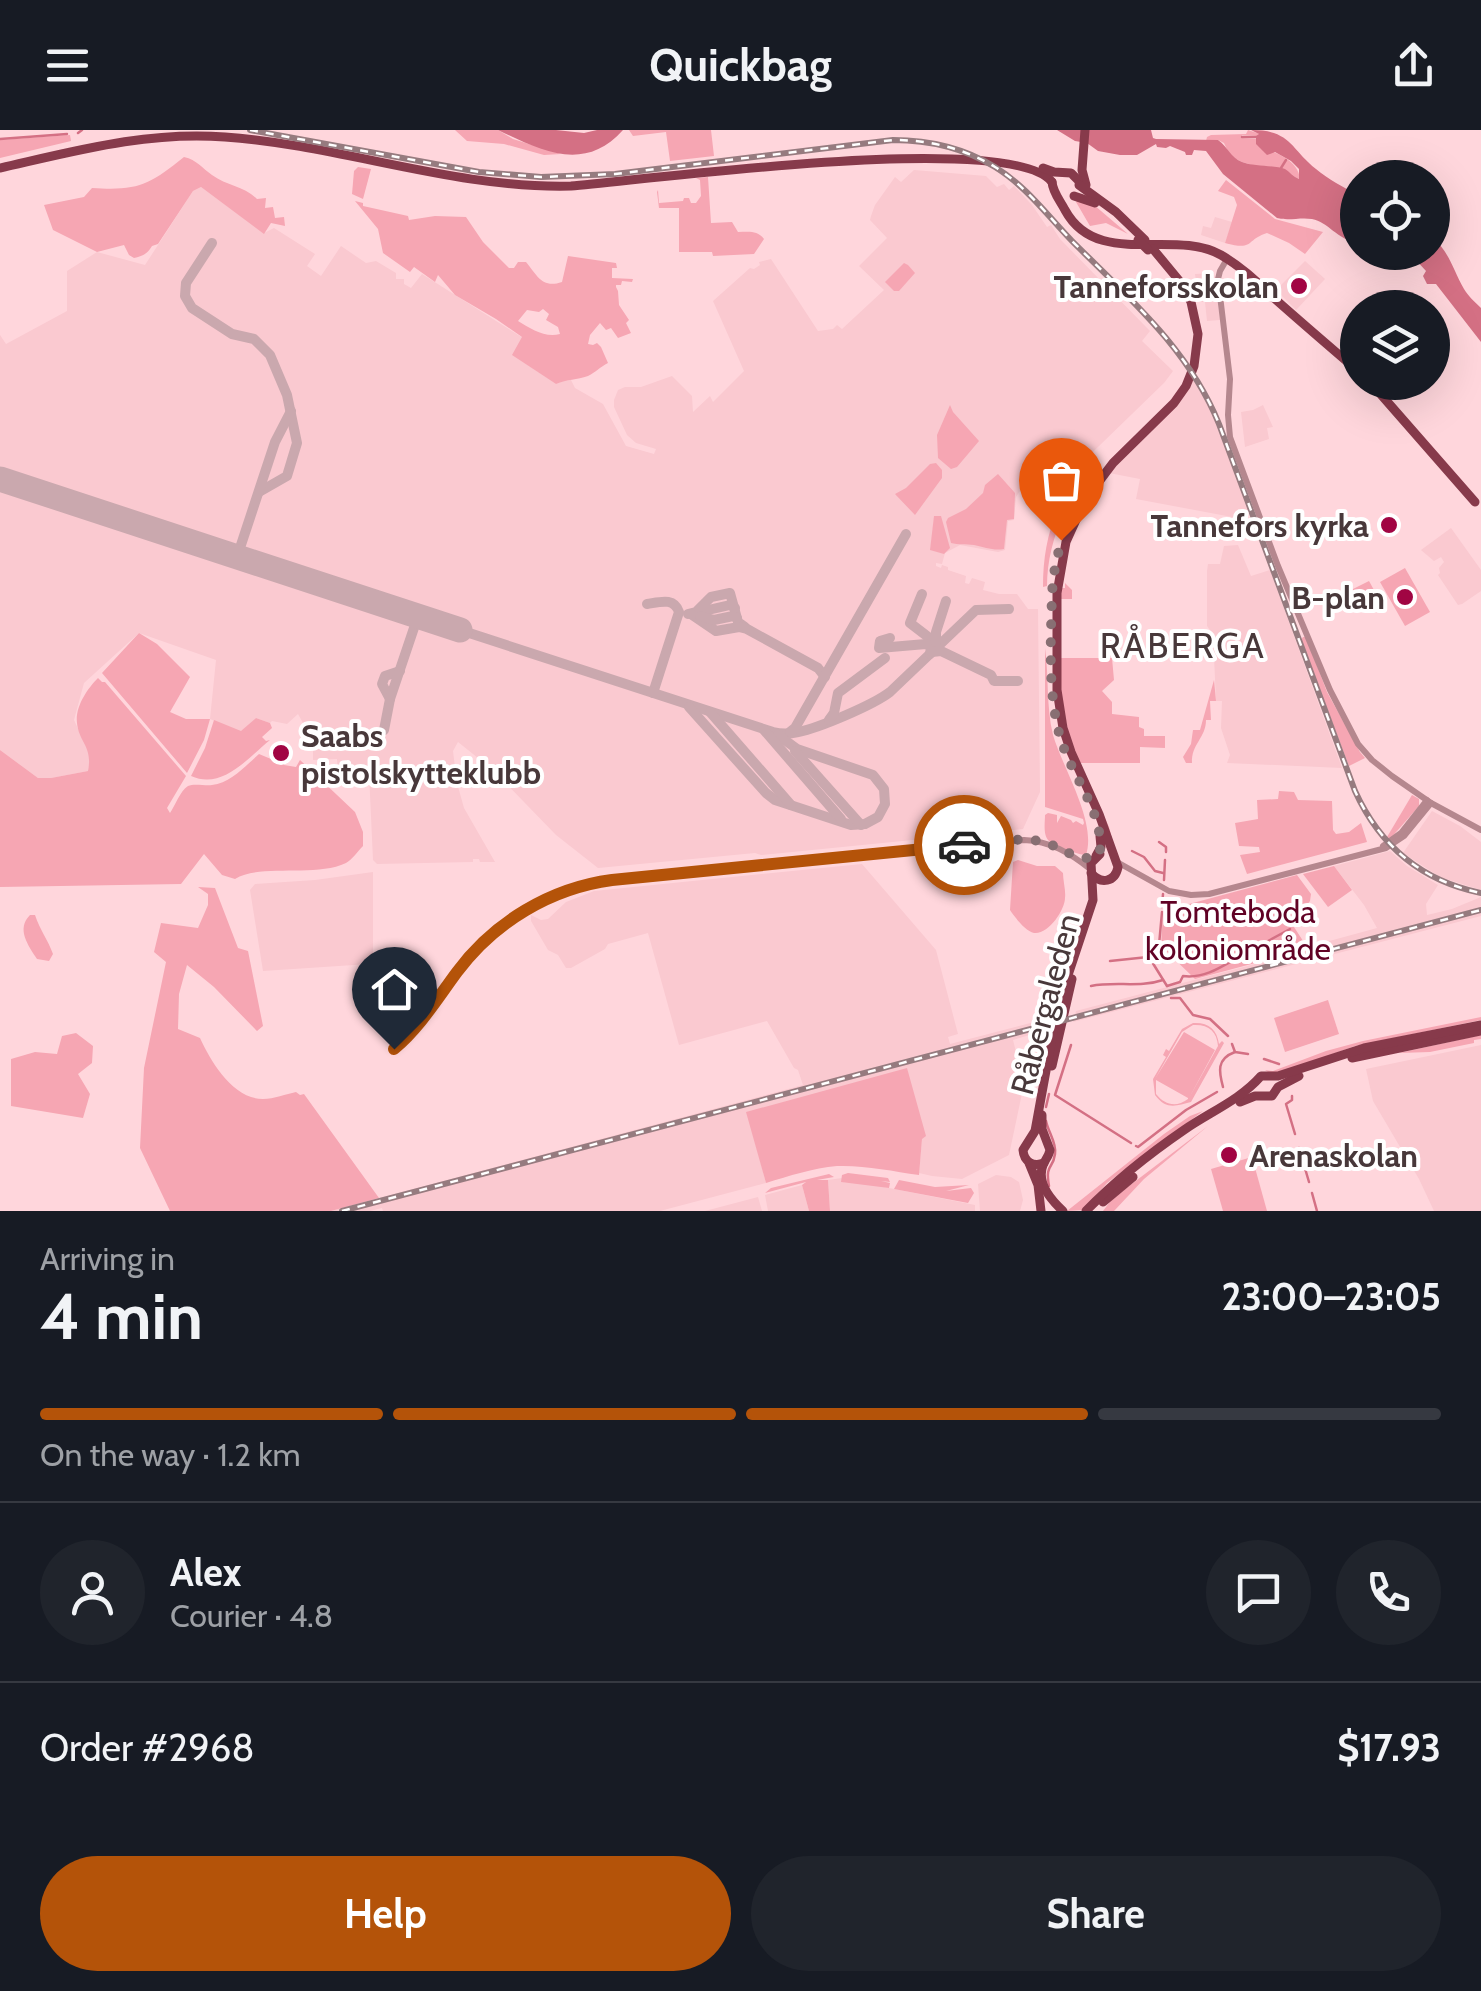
<!DOCTYPE html>
<html lang="en">
<head>
<meta charset="utf-8">
<style>
  :root { --surface:#171b24; --page:#20242c; --text:#f1f3f6; --muted:#9ea1a6; --line:#363941; --accent:#b45309 }
  body { margin:0; font-family:Cabin,sans-serif; background:var(--page); color:var(--text); height:100vh; display:flex; flex-direction:column; font-size:38px; white-space:nowrap }
  * { box-sizing:border-box; margin:0 }
  p { font-size:32px; color:var(--muted) }
  .icon { flex:none; width:55px; height:55px; fill:none; stroke:currentColor; stroke-width:2; stroke-linecap:round; stroke-linejoin:round }
  .map { position:relative; height:1081px; overflow:hidden }
  .drawer { display:flex; flex-direction:column; background:var(--surface); flex:1 }
  .drawer>* { flex:none }
  .controls { position:absolute; left:1340px; top:30px; display:grid; gap:20px }
  .controls a { display:grid; place-items:center; width:110px; height:110px; border-radius:50%; background:var(--surface); box-shadow:0 10px 40px #0002; font-size:50px }
  .pin { position:absolute; display:grid; place-items:center; width:85px; height:85px; color:#fff; margin:-102px -42px; border-radius:50% 50% 50% 0; rotate:-45deg; box-shadow:0 0 10px #0007 }
  .pin .icon { rotate:45deg }
  .courier { position:absolute; display:grid; place-items:center; width:100px; height:100px; margin:-50px; border:8px solid #b45309; border-radius:50%; background:#fff; color:#222; box-shadow:0 2px 12px #0007 }
  .overview em { font-style:normal; font-weight:700 }
  .overview div { display:flex; flex-direction:column-reverse }
  .overview { display:flex; align-items:center; justify-content:space-between; height:170px; padding:0 40px }
  h1 { font-size:65px; font-weight:700; line-height:75px }
  .bar { display:grid; grid-template-columns:repeat(4,1fr); gap:15px 10px; align-content:center; height:120px; padding:0 40px }
  .bar i { height:12px; border-radius:8px; background:var(--line) }
  .bar .current { background:var(--accent) }
  .bar p { grid-column:span 4 }
  .line { display:flex; align-items:center; gap:25px; padding:0 40px; border-top:2px solid var(--line) }
  .line div { flex:1 }
  .round { display:grid; place-items:center; flex:none; width:105px; height:105px; border-radius:52px; background:var(--page) }
  .action { display:flex; gap:20px; margin-top:auto; padding:20px 40px }
  .action a { flex:1; height:115px; border-radius:60px; background:var(--accent); color:#fff; font-size:40px; font-weight:700; line-height:115px; text-align:center }
  .action a+a { background:var(--page); color:var(--text) }
  header { display:flex; justify-content:space-between; align-items:center; height:130px; padding:0 40px; background:var(--surface); font-size:45px; font-weight:700 }
  .map>svg:first-child { display:block }
</style>
</head>
<body>
<header><svg class="icon" aria-label="menu" viewBox="0 0 24 24"><path d="M4 6h16M4 12h16M4 18h16"/></svg>Quickbag<svg class="icon" aria-label="share" viewBox="0 0 24 24"><path d="M12 15V3M7 8l5-5 5 5M5 13v7h14v-7"/></svg></header>
<div class="map">
<svg width="1481" height="1081" viewBox="0 0 1481 1081">
  <rect width="100%" height="100%" fill="#ffd6dc"/>
  <g fill="#fac9d0">
    <path d="M914,40L986,46L997,57L1004,54L1009,60L1014,56L1032,75L1047,97L1051,95L1060,109L1150,201L1142,211L1173,241L1164,253L1066,348L1062,349L1043,335H1037L1016,367L1014,390L1008,391L1005,420L998,422L960,415L945,423L942,434L936,433V436L941,438L942,435L948,437V440L966,446L965,453L969,454L972,448L985,452L983,460L999,464H1017L1028,479H1038L1040,662L1023,699L761,725L755,723L598,738L556,705L493,640L458,612L453,621L457,653L464,678L495,732H480L479,729H473V732L377,734L373,730L369,643H338L337,629L313,630V611L298,584L287,594L272,591L270,593L256,588L241,602L210,589L216,530L139,503L84,553L74,590L91,627L88,641L51,648H38L0,620V205L6,214L67,181V141L97,122L145,135L193,61L201,57L264,103L274,98L315,124L307,136L321,146L341,116L366,133L376,131L396,143V149H404V154L411,158L422,144L523,208L513,225L556,254L570,248L575,258L603,274L626,316L654,324L656,319L636,313L627,305L614,277V270L618,260L625,257H641L672,246L692,266L693,282L710,266L713,272L744,241L713,171L750,138L754,139L760,135L759,132L771,129L818,201L833,199L837,195L842,199L884,160L859,136L887,108L870,90L871,86L875,75L895,47L901,52Z"/>
    <path d="M1215,87L1232,92L1225,113L1201,105L1203,96L1211,98Z"/>
    <path d="M1305,131L1325,149L1296,180L1276,160Z"/>
    <path d="M1214,143L1220,190L1207,191L1205,172H1199L1195,144Z"/>
    <path d="M1195,247L1215,289L1249,382L1232,387L1136,369L1140,349L1109,343L1183,267Z"/>
    <path d="M1263,275L1273,297L1267,298L1269,309L1245,317L1241,282L1253,280Z"/>
    <path d="M1451,398L1481,440V461L1462,474L1458,475L1438,445L1440,443L1439,438L1444,432L1441,427L1434,431L1421,420Z"/>
    <path d="M1238,415L1251,446L1270,440L1342,638L1227,633L1230,625L1221,598L1222,571H1216L1213,504L1207,496V441L1208,434H1220L1224,416Z"/>
    <path d="M1432,681L1460,696L1481,712V760L1440,747L1403,723Z"/>
    <path d="M1390,721L1407,736L1438,755L1426,774L1427,785L1452,779L1481,767V786L1073,892L1076,881L1297,823L1300,819L1377,798L1364,775L1334,736Z"/>
    <path d="M862,734L936,820L958,904L948,907L950,914L1042,890L1040,902L1013,910L1024,954L1009,1025L962,1049L932,1046L919,1043L922,1009L747,982L766,1053L660,1081H383L382,1078L370,1081H331L803,955L798,940L794,938L767,891L679,915L648,803L608,814L605,819L571,838H566L558,825L548,820L531,791V785L541,790L548,789L566,772L594,761Z"/>
    <path d="M373,742V828L369,834L263,841L250,760L255,754L315,750Z"/>
    <path d="M1481,915V1081H1434L1419,1049L1373,971L1366,939Z"/>
    <path d="M996,1045L1011,1047L1019,1052L1023,1070L1020,1081H980L978,1054Z"/>
    <path d="M842,1048V1052L869,1054L975,1075V1081H830L828,1050Z"/>
    <path d="M802,1055L809,1081H768L765,1065Z"/>
    <path d="M758,1067L762,1081H705Z"/>
  </g>
  <g fill="#f6a6b3" fill-rule="evenodd">
    <path d="M455,0H498L513,9L561,24L544,25L504,14L467,11Z"/>
    <path d="M629,0H711L714,26L670,31L666,2L633,6Z"/>
    <path d="M1248,0L1260,4L1258,6L1242,5L1241,8L1256,9L1259,16C1276,23 1297,29 1300,48L1298,49L1242,32L1230,26L1224,13L1218,10L1206,11L1207,7L1211,5L1246,4Z"/>
    <path d="M70,5L71,11L0,28V10Z"/>
    <path d="M184,27C197,30 202,38 212,45C227,56 244,56 257,69L266,68L265,78L273,77L275,88L284,87L285,96L271,93L264,104L201,57L193,61L158,114L152,116C147,124 143,126 134,128L129,125L124,115L97,122L53,100L44,75L84,67L92,58C138,61 149,55 184,27Z"/>
    <path d="M358,37L371,39L363,69L352,64L354,41Z"/>
    <path d="M708,47L711,93L732,92L738,102C749,102 757,100 764,109L754,124L713,126L712,122H679V78H659L657,62L658,60L659,73L683,71L684,68H689L691,73H696L701,66L700,50L696,48Z"/>
    <path d="M1226,50L1275,89L1323,102L1305,124L1289,113L1267,103C1245,110 1255,121 1225,113L1237,75L1234,67L1218,61Z"/>
    <path d="M355,71L363,73V76L408,86L409,90L435,86L466,87L483,112L509,138H514L518,132H526C537,145 542,159 562,152L568,126L616,133L617,138H612V148L633,149L632,152L622,151L621,155H616V157L618,161L619,175L629,190L626,193L631,203L618,208L611,198L606,200L600,193L590,205L588,214L593,215L597,213L601,217L608,233C600,237 596,242 588,246C577,250 567,249 556,254L512,225L522,207L496,189L455,165L438,145L435,152L414,137L410,142L383,123L378,99ZM543,179L549,184L546,190L558,197L560,204C545,208 531,199 518,191L527,180L539,182Z"/>
    <path d="M1077,71L1094,75L1128,104L1106,93L1090,96L1076,72Z"/>
    <path d="M904,133L908,135L915,143L899,161H894L885,152Z"/>
    <path d="M950,275L953,282L979,311L957,337L951,339L938,328L937,305Z"/>
    <path d="M936,333L942,340V348L915,385L895,364L906,358L930,334Z"/>
    <path d="M998,344L1015,363L1014,389L1007,390L1004,419C993,421 985,417 974,415C966,414 958,415 951,413L946,392L948,388L966,379L983,363L985,355Z"/>
    <path d="M1062,377L1065,381C1053,407 1047,431 1047,456L1043,457C1043,429 1047,404 1058,379Z"/>
    <path d="M934,386H941L950,418L944,424L930,420Z"/>
    <path d="M1405,438L1430,482L1405,496L1380,452Z"/>
    <path d="M1369,451L1379,469L1358,479L1349,461Z"/>
    <path d="M1065,453L1072,460V469H1061V528H1112L1114,550L1102,561L1112,572V584L1139,587V597L1144,599V606H1165V618L1140,617V633H1080L1109,697L1113,713L1071,616L1060,561V458H1065Z"/>
    <path d="M139,503L157,514L190,547L170,582L186,589H210L204,610L187,643L102,543Z"/>
    <path d="M1303,507H1306L1327,562L1360,622L1365,628L1349,636L1301,510Z"/>
    <path d="M1045,518C1049,546 1046,576 1053,605C1063,639 1097,692 1086,725C1079,725 1054,716 1048,710C1043,704 1045,692 1045,685L1048,683L1057,685V693L1061,686L1071,690L1073,693L1076,691L1083,695L1084,693L1083,689L1045,677Z"/>
    <path d="M98,548L102,552H105L186,646L167,678L170,683C175,676 180,661 188,656C194,653 205,656 212,655C231,653 245,636 259,624L271,629L278,612L291,618L284,635L296,637L300,630L355,682L363,702V716C358,721 352,730 346,733C314,748 261,733 235,749L222,745L204,724L181,754L0,757V620L38,648H51L88,641C93,616 79,613 77,593C75,577 87,559 98,548Z"/>
    <path d="M1214,550L1216,571H1210L1211,590H1206C1206,608 1191,614 1192,633H1186L1183,627L1191,614L1193,600H1200Z"/>
    <path d="M256,588L270,593L272,598L262,607L266,611L270,610C247,629 222,660 191,646L205,618L214,590L241,601Z"/>
    <path d="M1279,661L1294,662L1298,670L1332,671L1333,700L1336,704L1349,702L1361,693L1367,712L1247,744L1240,725L1260,722L1259,717L1239,716L1235,693L1258,689L1257,670L1278,669Z"/>
    <path d="M1412,665L1419,669V676L1390,709L1387,707Z"/>
    <path d="M1018,730L1037,736H1055L1063,743C1063,751 1066,761 1065,768C1065,780 1048,805 1034,803C1025,801 1014,786 1010,780L1013,732Z"/>
    <path d="M1334,736L1352,760L1328,777L1303,744Z"/>
    <path d="M1297,745L1311,764L1310,771L1292,794L1307,817L1297,822L1195,849L1161,816L1163,781Z"/>
    <path d="M198,757L215,758L238,818L248,821L263,896L257,901L214,857L187,835L179,864L178,899L200,908C211,932 233,969 263,969C274,969 286,964 296,962L300,965L304,964L379,1068L331,1081H170L140,1018L144,938L166,832L154,822L161,793L198,798L208,775V764Z"/>
    <path d="M30,785H35C40,800 48,810 53,824L49,831L37,829C28,815 16,799 30,785Z"/>
    <path d="M1328,870L1339,904L1285,922L1274,888Z"/>
    <path d="M1481,887V890L1355,916L1280,943L1268,942L1265,940L1273,941L1326,921L1363,911Z"/>
    <path d="M1193,893C1208,892 1217,899 1219,914L1222,911L1224,913L1191,972C1176,976 1166,980 1155,965L1153,949L1166,927L1163,925L1166,919L1169,921L1182,899ZM1193,895C1208,894 1217,901 1218,916L1189,968L1215,920L1184,902L1155,949L1182,902ZM1156,950L1188,968V969C1176,978 1165,975 1156,964Z"/>
    <path d="M76,903L93,916L92,933L78,944L90,964L83,988L11,976V929L35,922L57,924L62,906Z"/>
    <path d="M1481,905V909L1474,910V913L1430,922L1399,923Z"/>
    <path d="M907,938L926,1006L922,1009L919,1045C892,1041 864,1035 837,1036C813,1038 789,1046 766,1053L746,982Z"/>
    <path d="M1203,981L1107,1053L1083,1080L1067,1081L1164,1004L1190,986Z"/>
    <path d="M1208,996L1144,1049L1114,1081H1103L1112,1069Z"/>
    <path d="M1252,1027L1267,1081H1223L1211,1039Z"/>
    <path d="M848,1043L888,1048L890,1052L881,1051L890,1053L889,1058L841,1052L842,1045Z"/>
    <path d="M829,1044L834,1047L817,1050H828L830,1081H809L802,1055L806,1052L765,1063L771,1058Z"/>
    <path d="M899,1050L935,1057L969,1055L946,1061L971,1058L974,1063L968,1073L894,1059Z"/>
  </g>
  <g fill="#d47084">
    <path d="M498,0H556L584,3L597,0H623C585,43 541,21 498,0Z"/>
    <path d="M1057,0H1151L1153,8L1156,9L1218,10C1228,17 1230,27 1242,32C1254,37 1276,35 1285,39C1290,42 1293,47 1299,49V39L1291,31L1275,22L1267,25L1256,14V6L1259,4L1251,0C1291,0 1290,18 1316,39C1328,49 1344,58 1357,64V113C1337,109 1328,92 1312,89C1300,87 1289,91 1277,88L1223,44L1206,21L1194,20L1192,25H1186L1185,22L1170,16L1166,18L1157,17L1156,14L1137,25H1120L1098,21L1087,13L1075,11Z"/>
    <path d="M1433,108C1450,123 1453,140 1464,159C1468,166 1475,172 1481,178V212L1436,154H1427L1423,146L1426,141L1415,129L1404,123L1432,122Z"/>
  </g>
  <g fill="none" stroke-linecap="round" stroke-linejoin="round">
    <g stroke="#d47084" stroke-width="2.5">
      <path d="M78,3L82,0"/>
      <path d="M1242,7H1256"/>
      <path d="M0,9L67,4"/>
      <path d="M1281,38L1286,30"/>
      <path d="M1159,712L1166,717V722"/>
      <path d="M1132,721L1144,727L1155,741L1163,743"/>
      <path d="M1164,750L1165,730"/>
      <path d="M1162,777L1163,764"/>
      <path d="M1162,782L1159,815L1149,827L1167,856"/>
      <path d="M1246,823L1290,799"/>
      <path d="M1110,831L1148,827"/>
      <path d="M1091,856C1115,851 1140,858 1163,850"/>
      <path d="M1167,856L1180,852L1183,846C1206,849 1224,835 1244,824"/>
      <path d="M1171,868H1180L1193,885L1210,889L1228,906"/>
      <path d="M1232,914L1235,922L1248,924"/>
      <path d="M1071,915L1055,965L1131,1013"/>
      <path d="M1264,929L1279,934"/>
      <path d="M1223,957C1219,942 1216,929 1235,922"/>
      <path d="M1292,966V970L1286,974L1295,1004"/>
      <path d="M1046,977L1049,964"/>
      <path d="M1046,991C1048,1002 1057,1013 1055,1024C1053,1040 1045,1033 1049,1056"/>
      <path d="M1136,1016L1138,1017L1186,980L1217,962"/>
      <path d="M1299,1018L1309,1052"/>
      <path d="M1312,1063L1317,1081"/>
    </g>
    <g stroke="#caa8ae" stroke-width="10">
      <path d="M212,113L186,153L185,166L192,178L232,204L254,209L270,225L287,265L297,313L287,346L259,362"/>
      <path d="M237,427L275,312L291,281"/>
      <path d="M922,464L910,493L936,513"/>
      <path d="M647,474C660,472 674,467 679,482L653,563"/>
      <path d="M695,483L730,475L735,478"/>
      <path d="M688,484L696,482L711,467L730,463L738,492L745,497"/>
      <path d="M691,484L716,501L739,497L747,499L818,538L825,547"/>
      <path d="M700,486L714,490L733,486L737,488"/>
      <path d="M460,500L773,602C781,604 789,604 798,602C819,598 873,575 890,562L976,480L1009,479"/>
      <path d="M890,508L880,511L879,518L926,514L931,517L930,524"/>
      <path d="M936,513V502L946,471"/>
      <path d="M932,522L941,521L991,545L994,551H1018"/>
      <path d="M390,569L382,554L385,546L400,541"/>
      <path d="M689,577L766,663L775,670L851,695L865,694L878,687L885,674L884,659L873,645L797,619L778,605"/>
      <path d="M710,582L791,675"/>
      <path d="M829,590L834,583L838,563L885,528"/>
      <path d="M384,600L390,569L418,486"/>
      <path d="M764,600L841,689"/>
      <path d="M790,602L795,598L906,404"/>
      <path d="M795,621L861,695"/>
    </g>
    <path stroke="#caa8ae" stroke-width="25" d="M0,349L460,500"/>
    <g stroke="#b5878e" stroke-width="6">
      <path d="M1227,129L1220,141L1218,149L1230,249L1228,285L1230,307L1278,436L1330,560L1358,614L1372,630L1392,646L1431,673L1481,700"/>
      <path d="M1383,716L1401,703L1427,670"/>
      <path d="M1117,732L1169,761L1191,765L1209,764L1386,718L1404,706L1431,673"/>
      <path d="M394,919C420,896 437,868 458,841C492,795 539,768 593,754L1024,710C1050,711 1070,723 1090,739"/>
    </g>
    <g stroke="#873a4b" stroke-width="9">
      <path d="M1085,0L1082,40L1086,55"/>
      <path d="M0,38C75,21 147,1 225,7C341,15 453,59 571,56C648,50 1010,0 1052,52"/>
      <path d="M1043,38L1054,42L1071,43L1078,50"/>
      <path d="M1052,52C1053,63 1060,70 1065,80C1097,139 1173,98 1221,125C1242,137 1258,153 1275,169C1302,193 1330,217 1358,241"/>
      <path d="M1079,55L1116,82L1145,110"/>
      <path d="M1074,66L1095,73"/>
      <path d="M1370,252L1475,372"/>
      <path d="M1096,726L1101,717L1100,706"/>
      <path d="M1091,743C1101,755 1115,752 1118,737L1099,684L1071,622L1063,598L1057,560V463L1066,412L1085,370L1113,333L1174,273L1186,256L1194,236L1198,204L1191,172L1182,154L1153,119"/>
      <path d="M1352,928L1481,901"/>
      <path d="M1052,936L1072,849"/>
      <path d="M1240,972L1255,966H1272L1278,957L1299,946"/>
      <path d="M1042,985V999L1050,1020C1049,1026 1045,1030 1043,1035C1036,1053 1051,1070 1063,1081"/>
      <path d="M1029,1033L1038,1055L1041,1081"/>
      <path d="M1044,1033C1033,1037 1024,1032 1023,1020L1035,1001L1058,875L1093,770L1091,733L1100,724"/>
      <path d="M1103,1072L1133,1047"/>
      <path d="M1086,1081C1115,1051 1149,1024 1184,1000C1210,982 1240,970 1261,946H1278L1364,918L1481,895"/>
    </g>
    <defs>
      <g id="rail">
        <path d="M250,0L479,42L541,47L615,44L893,10C929,10 964,18 995,37C1026,56 1047,85 1072,111C1128,167 1189,219 1219,294L1355,661C1380,716 1422,751 1481,763"/>
        <path d="M342,1081L1481,780"/>
      </g>
    </defs>
    <use href="#rail" stroke="#967b7f" stroke-width="6"/>
    <use href="#rail" stroke="#fff" stroke-width="2.5" stroke-dasharray="8" stroke-linecap="butt"/>
    <path stroke="#873a4b" stroke-width="9" d="M1138,110L1148,120"/>
  </g>
  <g fill="none" stroke-linecap="round" stroke-linejoin="round">
    <path stroke="#886f73" stroke-width="10" stroke-dasharray="0 18" d="M964,715C988,713 1015,707 1039,711C1060,715 1072,730 1094,728L1100,720C1103,682 1072,646 1061,610C1047,564 1051,510 1052,462L1054,443L1061,410"/>
    <path stroke="#b45309" stroke-width="12" d="M394,919C420,897 437,869 457,842C494,792 551,758 612,750L964,715"/>
  </g>
  <g fill="#a10543" stroke="#fff" stroke-width="4">
    <circle cx="1299" cy="156" r="10"/>
    <circle cx="1389" cy="395" r="10"/>
    <circle cx="1405" cy="467" r="10"/>
    <circle cx="281" cy="623" r="10"/>
    <circle cx="1229" cy="1025" r="10"/>
  </g>
  <g text-anchor="middle" dominant-baseline="central" stroke-width="8" stroke-linejoin="round" paint-order="stroke">
    <g font-size="32" font-weight="bold" fill="#48383a" stroke="#fff" text-anchor="end">
      <text x="1279" y="156">Tanneforsskolan</text>
      <text x="1369" y="395">Tannefors kyrka</text>
      <text x="1385" y="467">B-plan</text>
      <text x="301" y="605" text-anchor="start">Saabs<tspan x="301" dy="37">pistolskytteklubb</tspan></text>
      <text x="1249" y="1025" text-anchor="start">Arenaskolan</text>
    </g>
    <g font-size="32" fill="#610225" stroke="#fff">
      <text x="1238" y="781">Tomteboda<tspan x="1238" dy="37">koloniområde</tspan></text>
    </g>
    <g font-size="32" fill="#48383a" stroke="#fff">
      <text transform="translate(1045 874) rotate(-75)">Råbergaleden</text>
    </g>
    <g font-size="35" letter-spacing="2.5" fill="#48383a" stroke="#fff">
      <text x="1183" y="515">RÅBERGA</text>
    </g>
  </g>
</svg>
<div class="controls">
<a><svg class="icon" aria-label="locate" viewBox="0 0 24 24"><circle cx="12" cy="12" r="6"/><path d="M12 2v4M12 18v4M2 12h4M18 12h4"/></svg></a>
<a><svg class="icon" aria-label="layers" viewBox="0 0 24 24"><path d="M12 4l9 5-9 5-9-5zM3 14l9 5 9-5"/></svg></a>
</div>
<div class="pin" style="left:1061px;top:410px;background:#ea580c"><svg class="icon" aria-label="bag" viewBox="0 0 24 24"><path d="M5 8h14l-1 12H6zM9 8a3 3 0 0 1 6 0"/></svg></div>
<div class="pin" style="left:394px;top:919px;background:#1f2937"><svg class="icon" aria-label="home" viewBox="0 0 24 24"><path d="M3 11l9-7 9 7M6 9v11h12V9"/></svg></div>
<div class="courier" style="left:964px;top:715px"><svg class="icon" aria-label="car" viewBox="0 0 24 24"><path d="M5 17H2v-5l4-1 3-4h7l3 4 3 1v5h-3M9 17h6M6 11h13"/><circle cx="7" cy="17" r="2"/><circle cx="17" cy="17" r="2"/></svg></div>
</div>
<section class="drawer">
<div class="overview"><div><h1>4 min</h1><p>Arriving in</p></div><em>23:00–23:05</em></div>
<div class="bar"><i class="current"></i><i class="current"></i><i class="current"></i><i></i><p>On the way · 1.2 km</p></div>
<div class="line" style="height:180px"><a class="round"><svg class="icon" aria-label="person" viewBox="0 0 24 24"><circle cx="12" cy="8" r="4"/><path d="M4 21q1-7 8-7t8 7"/></svg></a><div><b>Alex</b><p>Courier · 4.8</p></div><a class="round"><svg class="icon" aria-label="chat" viewBox="0 0 24 24"><path d="M4 5h16v11H9l-5 4z"/></svg></a><a class="round"><svg class="icon" aria-label="phone" viewBox="0 0 24 24"><path d="M5 4h4l2 5-3 2q2 4 5 5l2-3 5 2v4C11 20 4 13 5 4z"/></svg></a></div>
<div class="line" style="height:130px"><div>Order #2968</div><b>$17.93</b></div>
<div class="action"><a>Help</a><a>Share</a></div>
</section>
</body>
</html>
